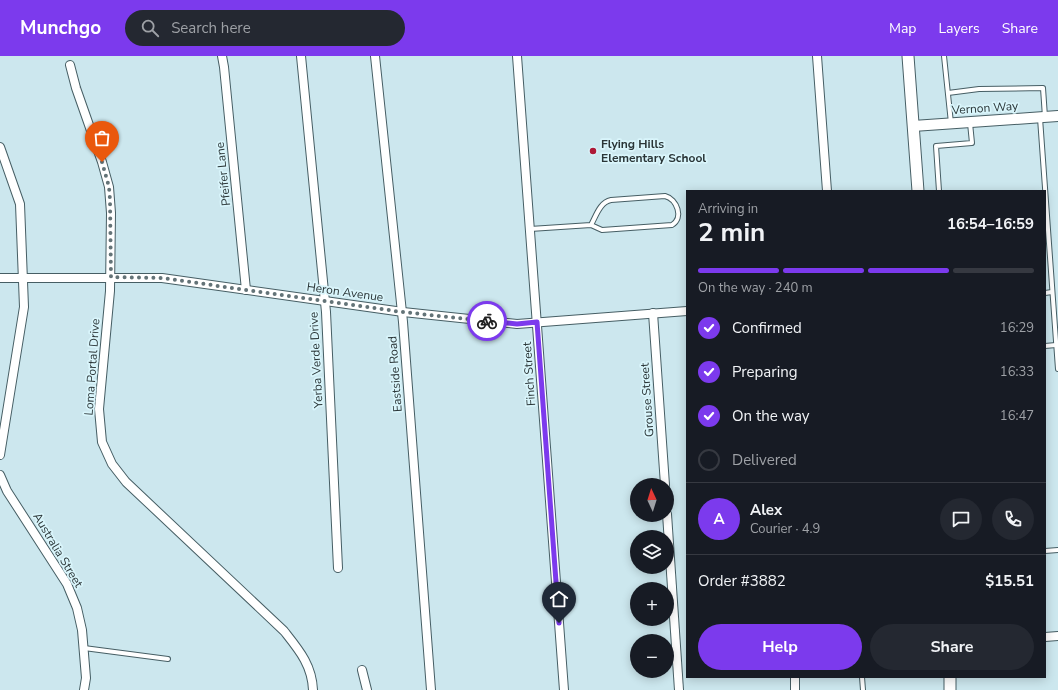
<!DOCTYPE html>
<html lang="en">
<head>
<meta charset="utf-8">
<style>
  :root { --surface:#171b24; --page:#242831; --text:#f1f3f6; --muted:#9ea1a6; --line:#363941; --accent:#7c3aed }
  body { margin:0; font-family:"Nunito Sans",sans-serif; background:var(--page); color:var(--text); height:100vh; display:flex; flex-direction:column; font-size:15px; white-space:nowrap }
  * { box-sizing:border-box; margin:0 }
  p { font-size:13px; color:var(--muted) }
  .icon { flex:none; width:22px; height:22px; fill:none; stroke:currentColor; stroke-width:2; stroke-linecap:round; stroke-linejoin:round }
  .map { position:relative; flex:1; overflow:hidden }
  .panel { position:absolute; left:686px; top:134px; width:360px; height:488px; display:flex; flex-direction:column; background:var(--surface); border-radius:0px; box-shadow:0 2px 10px #0003 }
  .panel>* { flex:none }
  .needle { width:26px; rotate:356deg }
  .buttons { position:absolute; left:630px; top:422px; display:grid; gap:8px }
  .buttons a { display:grid; place-items:center; width:44px; height:44px; border-radius:50%; background:var(--surface); box-shadow:0 2px 10px #0003; font-size:20px }
  .pin { position:absolute; display:grid; place-items:center; width:34px; height:34px; color:#fff; margin:-41px -17px; border-radius:50% 50% 50% 0; rotate:-45deg; box-shadow:0 0 4px #0007 }
  .pin .icon { rotate:45deg }
  .courier { position:absolute; display:grid; place-items:center; width:40px; height:40px; margin:-20px; border:3px solid #7c3aed; border-radius:50%; background:#fff; color:#222; box-shadow:0 1px 5px #0007 }
  .headline em { font-style:normal; font-weight:700 }
  .headline div { display:flex; flex-direction:column-reverse }
  .headline { display:flex; align-items:center; justify-content:space-between; height:68px; padding:0 12px }
  h1 { font-size:26px; font-weight:700; line-height:30px }
  .bar { display:grid; grid-template-columns:repeat(4,1fr); gap:6px 4px; align-content:center; height:48px; padding:0 12px }
  .bar i { height:5px; border-radius:3px; background:var(--line) }
  .bar .on { background:var(--accent) }
  .bar p { grid-column:span 4 }
  .line { display:flex; align-items:center; gap:10px; padding:0 12px; border-top:1px solid var(--line) }
  .line div { flex:1 }
  .round { display:grid; place-items:center; flex:none; width:42px; height:42px; border-radius:21px; background:var(--page) }
  ol { padding:0 12px; list-style:none }
  li { display:flex; align-items:center; gap:12px; height:44px }
  li p { margin-inline-start:auto }
  li .icon { padding:4px; border-radius:50%; background:var(--accent); color:#fff; stroke-width:4 }
  li:last-child { color:var(--muted) }
  li i { width:22px; height:22px; border:2px solid var(--line); border-radius:50% }
  .button { display:flex; gap:8px; margin-top:auto; padding:8px 12px }
  .button a { flex:1; height:46px; border-radius:24px; background:var(--accent); color:#fff; font-size:16px; font-weight:700; line-height:46px; text-align:center }
  .button a+a { background:var(--page); color:var(--text) }
  header { display:flex; align-items:center; gap:24px; box-sizing:border-box; height:56px; padding:0 20px; background:var(--accent); color:#fff }
  header strong { font-size:19px }
  nav { display:flex; gap:22px; margin-inline-start:auto; font-size:14px }
  .search { width:280px; height:36px; background:var(--page); display:flex; align-items:center; gap:10px; box-sizing:border-box; padding:0 14px; border-radius:22px; color:var(--muted); font-size:15px }
  .map>svg:first-child { display:block }
</style>
</head>
<body>
<header>
<strong>Munchgo</strong>
<div class="search"><svg class="icon" aria-label="search" viewBox="0 0 24 24"><circle cx="10" cy="10" r="6"/><path d="M15 15l6 6"/></svg>Search here</div>
<nav><a>Map</a><a>Layers</a><a>Share</a></nav>
</header>
<div class="map">
<svg width="1058" height="634" viewBox="0 0 1058 634">
  <rect width="100%" height="100%" fill="#cce7ee"/>
  <g fill="none" stroke-linecap="round" stroke-linejoin="round">
    <defs>
      <g id="service">
        <path d="M944,0L951,67"/>
        <path d="M948,37L979,33L1043,32L1045,61"/>
        <path d="M1040,62L1058,313"/>
        <path d="M939,135L936,90L972,87L970,67"/>
        <path d="M530,173L591,169L602,174L672,169C684,162 677,143 665,140L611,144C600,146 596,160 591,169"/>
        <path d="M1045,237L1052,236"/>
        <path d="M1045,290L1056,289"/>
        <path d="M1045,495L1058,494"/>
        <path d="M84,592L168,603"/>
        <path d="M862,621L863,634"/>
      </g>
      <g id="minor">
        <path d="M222,0L224,11L246,234"/>
        <path d="M301,0L326,256L338,512"/>
        <path d="M375,0L403,266L431,634"/>
        <path d="M517,0L564,634"/>
        <path d="M817,0L827,135"/>
        <path d="M70,9L76,32L102,106L109,131L111,157L110,235L99,353L102,386L112,408L126,426L284,575C299,594 312,609 313,634"/>
        <path d="M0,91L20,148L24,251L0,399"/>
        <path d="M0,222H162L403,256L517,268L687,255"/>
        <path d="M653,257L665,429"/>
        <path d="M0,419L7,435L67,528L77,552L82,574L86,622L84,634"/>
        <path d="M667,458L679,634"/>
        <path d="M1045,581L1058,580"/>
        <path d="M362,614L367,634"/>
        <path d="M795,621V634"/>
      </g>
      <path id="tertiary" d="M913,70L1058,60"/>
      <g id="secondary">
        <path d="M908,0L918,135"/>
        <path d="M950,621V634"/>
      </g>
    </defs>
    <use href="#service" stroke="#465e64" stroke-width="6"/>
    <use href="#minor" stroke="#465e64" stroke-width="10"/>
    <use href="#tertiary" stroke="#465e64" stroke-width="12"/>
    <use href="#secondary" stroke="#465e64" stroke-width="13"/>
    <use href="#service" stroke="#fff" stroke-width="4"/>
    <use href="#minor" stroke="#fff" stroke-width="8"/>
    <use href="#tertiary" stroke="#fff" stroke-width="10"/>
    <use href="#secondary" stroke="#fff" stroke-width="11"/>
  </g>
  <g fill="none" stroke-linecap="round" stroke-linejoin="round">
    <path stroke="#637377" stroke-width="4" stroke-dasharray="0 7.2" d="M102,106L109,131L110,144L111,221L162,222L402,256L487,265"/>
    <path stroke="#7c3aed" stroke-width="5" d="M487,265L517,268L537,266L559,567"/>
  </g>
  <circle fill="#ad1835" stroke="#d9f5fb" stroke-width="1.5" cx="593" cy="95" r="4"/>
  <g text-anchor="middle" dominant-baseline="central" stroke-width="3.5" stroke-linejoin="round" paint-order="stroke">
    <g font-size="12" fill="#2a3537" stroke="#d9f5fb">
      <text transform="translate(985 52) rotate(-4)">Vernon Way</text>
      <text transform="translate(223 118) rotate(-96)">Pfeifer Lane</text>
      <text transform="translate(345 236) rotate(8)">Heron Avenue</text>
      <text transform="translate(316 304) rotate(-93)">Yerba Verde Drive</text>
      <text transform="translate(92 311) rotate(-86)">Loma Portal Drive</text>
      <text transform="translate(395 318) rotate(-94)">Eastside Road</text>
      <text transform="translate(529 318) rotate(-94)">Finch Street</text>
      <text transform="translate(647 344) rotate(-94)">Grouse Street</text>
      <text transform="translate(58 494) rotate(59)">Australia Street</text>
    </g>
    <g font-size="12" font-weight="bold" fill="#2a3537" stroke="#d9f5fb" text-anchor="start">
      <text x="601" y="88">Flying Hills<tspan x="601" dy="14">Elementary School</tspan></text>
    </g>
  </g>
</svg>
<div class="buttons">
<a><svg class="needle" viewBox="-14 -14 28 28"><path d="M0-13l5 13h-10z" fill="#e53935"/><path d="M0 13l5-13h-10z" fill="#9ea1a6"/></svg></a>
<a><svg class="icon" aria-label="layers" viewBox="0 0 24 24"><path d="M12 4l9 5-9 5-9-5zM3 14l9 5 9-5"/></svg></a>
<a>+</a>
<a>−</a>
</div>
<div class="pin" style="left:102px;top:106px;background:#ea580c"><svg class="icon" aria-label="bag" viewBox="0 0 24 24"><path d="M5 8h14l-1 12H6zM9 8a3 3 0 0 1 6 0"/></svg></div>
<div class="pin" style="left:559px;top:567px;background:#1f2937"><svg class="icon" aria-label="home" viewBox="0 0 24 24"><path d="M3 11l9-7 9 7M6 9v11h12V9"/></svg></div>
<div class="courier" style="left:487px;top:265px"><svg class="icon" aria-label="bike" viewBox="0 0 24 24"><circle cx="6" cy="16" r="4"/><circle cx="18" cy="16" r="4"/><path d="M6 16l4-8h5l3 8M10 8l3 8H6M13 5h3"/></svg></div>
<section class="panel">
<div class="headline"><div><h1>2 min</h1><p>Arriving in</p></div><em>16:54–16:59</em></div>
<div class="bar"><i class="on"></i><i class="on"></i><i class="on"></i><i></i><p>On the way · 240 m</p></div>
<ol>
<li><svg class="icon" aria-label="check" viewBox="0 0 24 24"><path d="M5 12l5 5 9-10"/></svg>Confirmed<p>16:29</p></li>
<li><svg class="icon" aria-label="check" viewBox="0 0 24 24"><path d="M5 12l5 5 9-10"/></svg>Preparing<p>16:33</p></li>
<li><svg class="icon" aria-label="check" viewBox="0 0 24 24"><path d="M5 12l5 5 9-10"/></svg>On the way<p>16:47</p></li>
<li><i></i>Delivered</li>
</ol>
<div class="line" style="height:72px"><b class="round" style="background:var(--accent);color:#fff">A</b><div><b>Alex</b><p>Courier · 4.9</p></div><a class="round"><svg class="icon" aria-label="chat" viewBox="0 0 24 24"><path d="M4 5h16v11H9l-5 4z"/></svg></a><a class="round"><svg class="icon" aria-label="phone" viewBox="0 0 24 24"><path d="M5 4h4l2 5-3 2q2 4 5 5l2-3 5 2v4C11 20 4 13 5 4z"/></svg></a></div>
<div class="line" style="height:52px"><div>Order #3882</div><b>$15.51</b></div>
<div class="button"><a>Help</a><a>Share</a></div>
</section>
</div>
</body>
</html>
